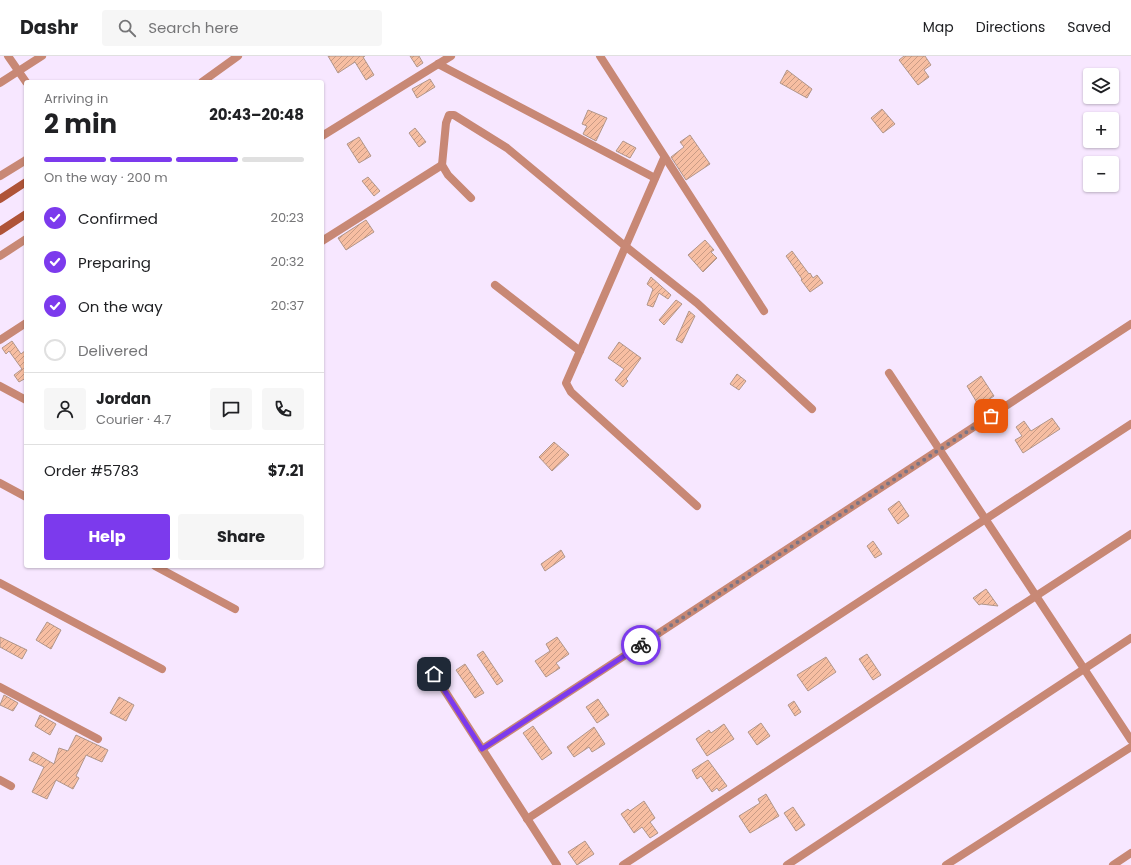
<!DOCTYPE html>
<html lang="en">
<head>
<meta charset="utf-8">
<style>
  :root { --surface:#fff; --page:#f6f6f6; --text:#202124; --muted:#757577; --line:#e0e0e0; --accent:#7c3aed }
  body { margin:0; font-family:Poppins,sans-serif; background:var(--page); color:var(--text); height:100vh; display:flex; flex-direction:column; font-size:15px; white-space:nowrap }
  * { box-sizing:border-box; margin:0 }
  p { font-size:13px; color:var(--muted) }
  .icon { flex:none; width:22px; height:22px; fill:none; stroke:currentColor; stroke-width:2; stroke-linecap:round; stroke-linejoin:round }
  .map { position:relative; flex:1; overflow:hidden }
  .side { position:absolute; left:24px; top:24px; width:300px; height:488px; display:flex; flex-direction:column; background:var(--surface); border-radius:4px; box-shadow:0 1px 3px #0004 }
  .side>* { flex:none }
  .controls { position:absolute; left:1083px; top:12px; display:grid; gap:8px }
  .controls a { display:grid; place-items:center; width:36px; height:36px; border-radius:4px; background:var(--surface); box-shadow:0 1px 3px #0004; font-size:20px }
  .pin { position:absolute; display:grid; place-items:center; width:34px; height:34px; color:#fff; margin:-17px; border-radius:8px; box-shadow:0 2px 6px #0006 }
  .courier { position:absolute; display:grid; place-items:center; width:40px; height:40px; margin:-20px; border:3px solid #7c3aed; border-radius:50%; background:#fff; color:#222; box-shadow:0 1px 5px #0007 }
  .summary em { font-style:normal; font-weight:700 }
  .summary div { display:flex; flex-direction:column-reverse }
  .summary { display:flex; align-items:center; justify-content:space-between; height:68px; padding:0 20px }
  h1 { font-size:26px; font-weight:700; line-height:30px }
  .bar { display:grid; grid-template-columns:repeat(4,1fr); gap:6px 4px; align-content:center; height:48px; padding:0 20px }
  .bar i { height:5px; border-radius:3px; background:var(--line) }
  .bar .selected { background:var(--accent) }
  .bar p { grid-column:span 4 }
  .line { display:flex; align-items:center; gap:10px; padding:0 20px; border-top:1px solid var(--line) }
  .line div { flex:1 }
  .round { display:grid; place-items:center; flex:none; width:42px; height:42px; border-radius:4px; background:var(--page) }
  ol { padding:0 20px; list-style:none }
  li { display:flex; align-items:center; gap:12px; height:44px }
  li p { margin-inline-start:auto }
  li .icon { padding:4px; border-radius:50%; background:var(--accent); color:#fff; stroke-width:4 }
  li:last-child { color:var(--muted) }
  li i { width:22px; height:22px; border:2px solid var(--line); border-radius:50% }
  .primary-button { display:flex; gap:8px; margin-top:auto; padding:8px 20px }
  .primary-button a { flex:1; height:46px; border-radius:4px; background:var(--accent); color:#fff; font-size:16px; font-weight:700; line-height:46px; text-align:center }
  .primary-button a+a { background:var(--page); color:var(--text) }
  header { display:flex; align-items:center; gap:24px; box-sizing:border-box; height:56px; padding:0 20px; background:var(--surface); border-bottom:1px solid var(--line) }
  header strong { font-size:19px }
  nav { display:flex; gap:22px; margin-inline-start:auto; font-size:14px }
  .search { width:280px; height:36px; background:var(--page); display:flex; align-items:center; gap:10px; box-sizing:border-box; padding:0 14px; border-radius:4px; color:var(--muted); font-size:15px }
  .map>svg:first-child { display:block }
</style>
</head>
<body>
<header>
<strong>Dashr</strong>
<div class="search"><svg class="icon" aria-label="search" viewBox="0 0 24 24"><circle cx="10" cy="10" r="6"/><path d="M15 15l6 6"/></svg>Search here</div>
<nav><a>Map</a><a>Directions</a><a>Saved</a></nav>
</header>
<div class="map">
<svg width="1131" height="809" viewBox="0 0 1131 809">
  <defs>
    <pattern id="building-hatch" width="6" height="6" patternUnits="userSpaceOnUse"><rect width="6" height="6" fill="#f7bea2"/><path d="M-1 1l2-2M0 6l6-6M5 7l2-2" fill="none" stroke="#c99b85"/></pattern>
  </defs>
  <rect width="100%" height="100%" fill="#f7e7ff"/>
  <g fill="url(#building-hatch)" stroke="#b1968a">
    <path d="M328,0H365L363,1L374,19L366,24L355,6L338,17Z"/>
    <path d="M410,0H419L423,7L417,11Z"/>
    <path d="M904,0H925L931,9L924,14L929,21L918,29L899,4Z"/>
    <path d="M787,14L812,33L807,42L780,27Z"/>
    <path d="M430,23L435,31L417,42L412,33Z"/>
    <path d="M882,53L895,68L883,77L871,62Z"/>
    <path d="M588,54L607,62L596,85L583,78L587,70L582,68Z"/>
    <path d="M415,72L426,86L419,91L409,77Z"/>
    <path d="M690,79L710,108L686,124L671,101L684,91L680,86Z"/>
    <path d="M359,81L371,100L359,107L347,88Z"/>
    <path d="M623,85L636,92L630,102L616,95Z"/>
    <path d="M368,121L380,135L374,140L362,125Z"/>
    <path d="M366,164L374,176L346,194L338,182Z"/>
    <path d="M705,184L714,194L711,196L717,202L703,216L688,199Z"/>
    <path d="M792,195L809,218L810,217L813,222L817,219L823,227L810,236L801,224L802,223L786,200Z"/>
    <path d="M651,221L671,239L668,243L659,237L653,251L647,249L653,233L647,228Z"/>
    <path d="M676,244L682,248L664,269L659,264Z"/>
    <path d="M689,255L695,260L682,287L676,284Z"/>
    <path d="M12,285L21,298L26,294V322L19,326L14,319L22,313L9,295L6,298L2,292Z"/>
    <path d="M619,286L641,302L626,323L628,325L623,331L615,324L624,313L608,302Z"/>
    <path d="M737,318L746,325L739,334L730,328Z"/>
    <path d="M981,320L994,340L979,350L967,330Z"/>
    <path d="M1052,362L1060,373L1023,397L1015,384L1022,380L1016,371L1024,365L1031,375Z"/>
    <path d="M554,386L569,399L552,415L539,401Z"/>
    <path d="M899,445L909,460L898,468L888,453Z"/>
    <path d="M873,485L882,498L875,502L867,490Z"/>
    <path d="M561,494L565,501L545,515L541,508Z"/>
    <path d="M986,533L998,550L981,548L979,549L973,542Z"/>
    <path d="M47,566L61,574L51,593L36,584Z"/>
    <path d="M0,581L27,594L22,603L0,591Z"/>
    <path d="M557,581L569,598L556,607L560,612L546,621L535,605L550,595L546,588Z"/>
    <path d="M483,595L503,625L497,629L477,599Z"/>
    <path d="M867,598L881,619L873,624L859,603Z"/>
    <path d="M826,601L836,616L808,635L797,619Z"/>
    <path d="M465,608L484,637L475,642L456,614Z"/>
    <path d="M4,639L18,647L13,655L0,649Z"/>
    <path d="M119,641L134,649L126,665L110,657Z"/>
    <path d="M598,643L609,659L597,667L586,651Z"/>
    <path d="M794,645L801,656L795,660L788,649Z"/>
    <path d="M40,659L56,668L50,679L35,670Z"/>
    <path d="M761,667L770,680L757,689L748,676Z"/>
    <path d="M724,668L734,683L707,700L696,683L709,674L711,677Z"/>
    <path d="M533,670L552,697L542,704L523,677Z"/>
    <path d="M594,671L605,688L592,696L589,691L574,701L567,691Z"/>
    <path d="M76,679L108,694L102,706L86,699L76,720L79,722L73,733L56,724L47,743L32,736L44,711L29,704L33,696L54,708L59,692L68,695Z"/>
    <path d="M708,704L727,730L719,735L717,732L712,736L701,720L697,723L692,714Z"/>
    <path d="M766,738L779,760L750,777L739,760L760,747L758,743Z"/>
    <path d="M644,745L655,762L650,766L658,777L650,782L642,771L634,777L621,758L628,753L630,755Z"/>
    <path d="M793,751L805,769L796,775L784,757Z"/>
    <path d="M585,785L594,798L577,809L568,796Z"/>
  </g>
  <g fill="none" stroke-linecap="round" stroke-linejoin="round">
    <g stroke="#c88875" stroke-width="8">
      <path d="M8,0L26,26"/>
      <path d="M600,0L764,255"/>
      <path d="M438,8L655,122"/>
      <path d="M202,26L238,0"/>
      <path d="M0,27L42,0"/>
      <path d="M322,80L451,0"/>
      <path d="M664,102L566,327L571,336L583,347L697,450"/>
      <path d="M0,120L26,104"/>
      <path d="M471,142L448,119L442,109L446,67L449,59H454L507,92L625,190L697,247L812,353"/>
      <path d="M322,185L442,109"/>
      <path d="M0,200L26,183"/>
      <path d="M495,229L580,295"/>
      <path d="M0,284L26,267"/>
      <path d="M889,317L1131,684"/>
      <path d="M0,330L26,344"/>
      <path d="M0,427L26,441"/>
      <path d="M155,510L235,553"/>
      <path d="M0,527L162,613"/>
      <path d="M434,618L557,809"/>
      <path d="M0,631L98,683"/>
      <path d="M482,693L1131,268"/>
      <path d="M0,724L11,730"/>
      <path d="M527,763L1131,368"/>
      <path d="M623,809L1131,478"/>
      <path d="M787,809L1131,582"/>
      <path d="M946,809L1131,691"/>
      <path d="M1113,809L1131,797"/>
    </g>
    <g stroke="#af5438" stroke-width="8">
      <path d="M0,143L26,126"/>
      <path d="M0,175L26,158"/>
    </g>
  </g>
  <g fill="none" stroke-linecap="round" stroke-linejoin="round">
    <path stroke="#7e7583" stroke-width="4" stroke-dasharray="0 7.2" d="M641,589L991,360"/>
    <path stroke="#7c3aed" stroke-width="5" d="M434,618L482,693L641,589"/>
  </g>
</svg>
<div class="controls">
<a><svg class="icon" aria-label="layers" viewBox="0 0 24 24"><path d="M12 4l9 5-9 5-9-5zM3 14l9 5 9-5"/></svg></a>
<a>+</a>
<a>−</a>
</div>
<div class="pin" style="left:991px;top:360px;background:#ea580c"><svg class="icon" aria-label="bag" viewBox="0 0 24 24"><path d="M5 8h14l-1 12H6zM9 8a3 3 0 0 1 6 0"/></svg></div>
<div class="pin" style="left:434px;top:618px;background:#1f2937"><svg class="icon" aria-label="home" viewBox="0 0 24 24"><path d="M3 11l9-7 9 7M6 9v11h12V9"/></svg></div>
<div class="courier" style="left:641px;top:589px"><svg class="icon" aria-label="bike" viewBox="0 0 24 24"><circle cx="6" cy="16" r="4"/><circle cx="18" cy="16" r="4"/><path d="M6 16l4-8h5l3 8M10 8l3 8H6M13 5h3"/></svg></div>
<section class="side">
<div class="summary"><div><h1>2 min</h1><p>Arriving in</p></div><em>20:43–20:48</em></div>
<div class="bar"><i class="selected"></i><i class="selected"></i><i class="selected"></i><i></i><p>On the way · 200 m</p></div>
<ol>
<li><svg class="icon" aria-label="check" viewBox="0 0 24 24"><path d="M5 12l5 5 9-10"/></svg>Confirmed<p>20:23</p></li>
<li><svg class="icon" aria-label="check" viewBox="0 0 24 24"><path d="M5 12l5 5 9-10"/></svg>Preparing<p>20:32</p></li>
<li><svg class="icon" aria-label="check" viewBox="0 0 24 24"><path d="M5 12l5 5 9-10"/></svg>On the way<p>20:37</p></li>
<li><i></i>Delivered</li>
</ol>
<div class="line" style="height:72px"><a class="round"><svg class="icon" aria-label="person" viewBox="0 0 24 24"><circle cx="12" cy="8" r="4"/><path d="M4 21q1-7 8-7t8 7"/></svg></a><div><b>Jordan</b><p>Courier · 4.7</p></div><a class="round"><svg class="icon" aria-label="chat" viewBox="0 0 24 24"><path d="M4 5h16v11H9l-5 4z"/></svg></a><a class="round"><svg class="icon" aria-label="phone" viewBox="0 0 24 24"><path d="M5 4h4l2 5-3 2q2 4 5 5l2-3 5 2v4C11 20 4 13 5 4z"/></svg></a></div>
<div class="line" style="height:52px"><div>Order #5783</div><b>$7.21</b></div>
<div class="primary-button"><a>Help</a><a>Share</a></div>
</section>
</div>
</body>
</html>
